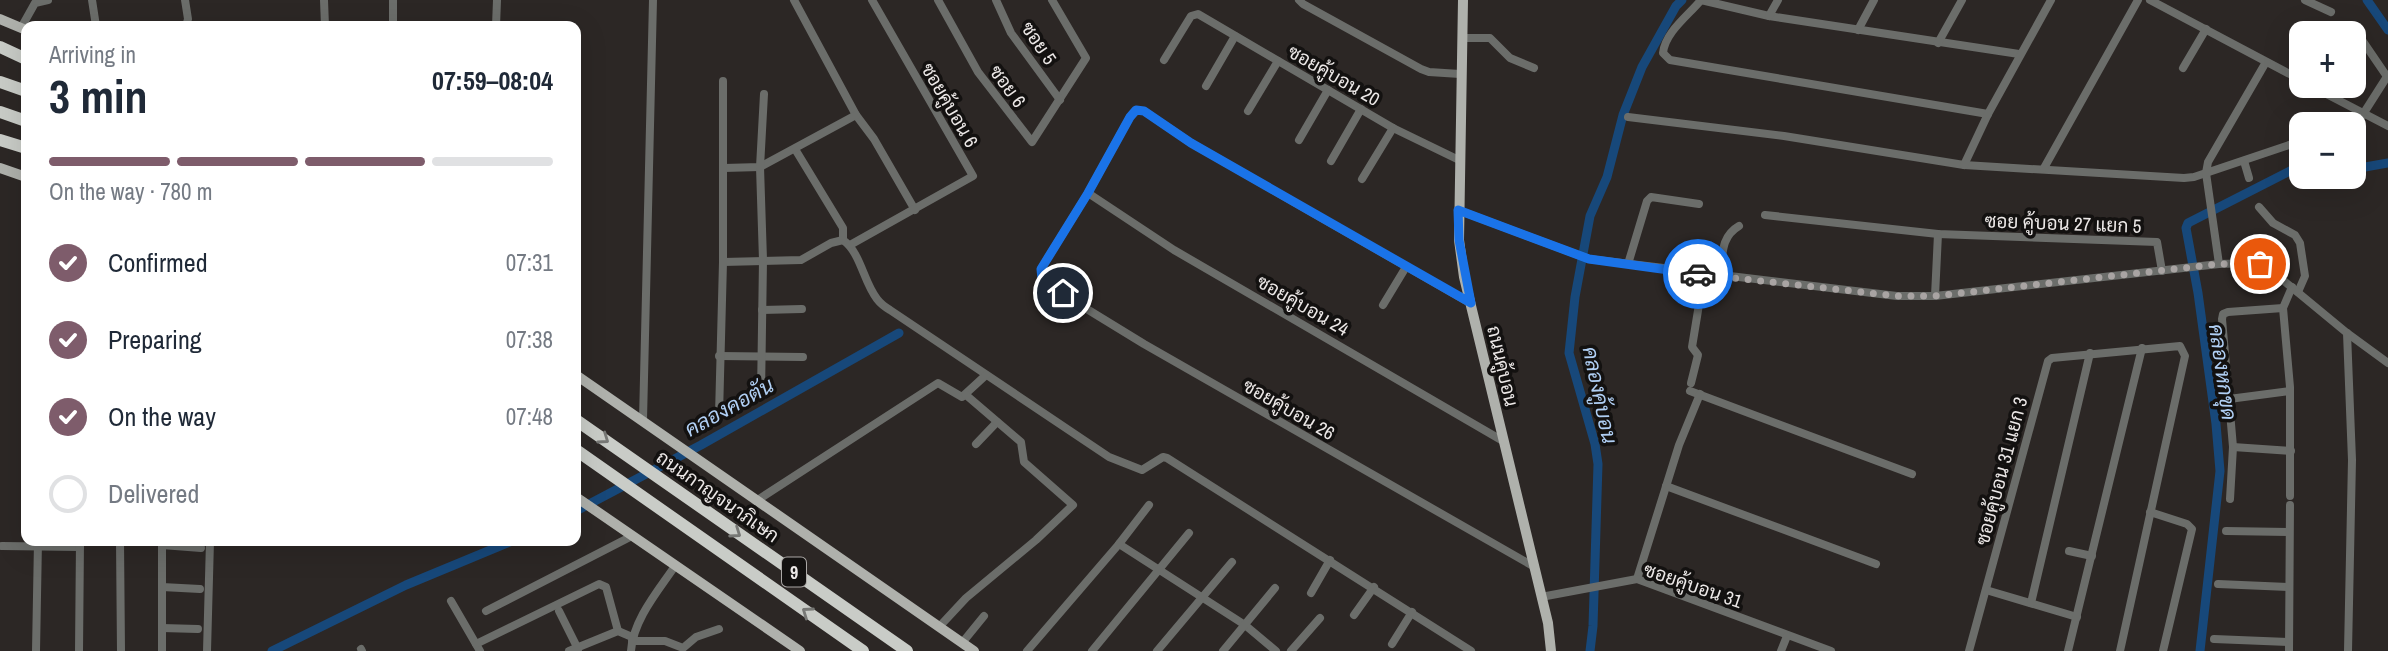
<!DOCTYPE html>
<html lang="en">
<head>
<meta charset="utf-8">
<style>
  :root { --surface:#fff; --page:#f2f2f3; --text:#1f2937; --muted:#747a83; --line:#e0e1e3; --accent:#7e5c6b }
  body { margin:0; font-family:"Archivo Narrow",Sarabun,sans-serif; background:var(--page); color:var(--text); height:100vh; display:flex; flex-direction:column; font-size:26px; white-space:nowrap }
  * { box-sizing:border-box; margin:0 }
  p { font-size:23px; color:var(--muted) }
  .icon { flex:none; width:38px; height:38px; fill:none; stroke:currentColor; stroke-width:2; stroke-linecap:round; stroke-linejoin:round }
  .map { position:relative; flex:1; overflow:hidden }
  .drawer { position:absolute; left:21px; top:21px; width:560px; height:525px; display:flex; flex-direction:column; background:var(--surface); border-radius:14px; box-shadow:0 7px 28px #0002 }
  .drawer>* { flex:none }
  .buttons { position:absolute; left:2289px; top:21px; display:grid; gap:14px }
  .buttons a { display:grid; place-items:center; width:77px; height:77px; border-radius:14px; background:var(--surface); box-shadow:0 7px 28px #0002; font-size:35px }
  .pin { position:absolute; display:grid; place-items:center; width:60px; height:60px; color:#fff; margin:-30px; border:4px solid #fff; border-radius:50%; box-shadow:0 2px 7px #0007 }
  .courier { position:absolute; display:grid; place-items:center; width:70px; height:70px; margin:-35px; border:5px solid #1a73e8; border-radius:50%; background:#fff; color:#222; box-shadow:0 2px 9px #0007 }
  .summary em { font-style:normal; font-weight:700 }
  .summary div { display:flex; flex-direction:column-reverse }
  .summary { display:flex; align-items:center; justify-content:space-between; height:119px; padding:0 28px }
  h1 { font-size:46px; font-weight:700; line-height:52px }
  .bar { display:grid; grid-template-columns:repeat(4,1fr); gap:10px 7px; align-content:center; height:84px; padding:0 28px }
  .bar i { height:9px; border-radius:5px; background:var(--line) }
  .bar .selected { background:var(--accent) }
  .bar p { grid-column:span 4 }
  ol { padding:0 28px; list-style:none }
  li { display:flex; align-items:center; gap:21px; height:77px }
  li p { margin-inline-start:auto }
  li .icon { padding:7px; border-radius:50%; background:var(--accent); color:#fff; stroke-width:4 }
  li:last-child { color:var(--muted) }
  li i { width:38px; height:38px; border:4px solid var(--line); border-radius:50% }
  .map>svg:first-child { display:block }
</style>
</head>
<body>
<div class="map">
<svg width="2388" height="651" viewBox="0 0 2388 651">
  <rect width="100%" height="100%" fill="#2c2725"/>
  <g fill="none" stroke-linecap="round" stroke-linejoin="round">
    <g stroke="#17487a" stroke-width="9">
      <path d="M2367,0L2388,30"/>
      <path d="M2354,169L2388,163"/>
      <path d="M576,511L701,445L899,333"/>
      <path d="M272,651L406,585L512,541"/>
      <path d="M1590,651L1593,626L1598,464L1595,444L1569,353L1575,297L1590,216L1607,177L1623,115L1642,67L1676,6L1682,0"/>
      <path d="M2200,651L2220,471L2216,424L2198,293L2186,228L2188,223L2292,170H2301"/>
    </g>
    <g stroke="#6b6d6a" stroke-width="8">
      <path d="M92,0L96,26"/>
      <path d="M185,0L188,19L186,26"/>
      <path d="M324,0L325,26"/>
      <path d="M794,0L856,115L874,139L915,210"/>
      <path d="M938,0L978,72L1032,142L1086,58L1052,0"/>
      <path d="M996,0L1011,33L1060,100"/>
      <path d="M1299,0L1303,4L1421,69L1429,72L1460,74"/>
      <path d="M1701,0C1689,15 1665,32 1663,53L1670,60L1988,114"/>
      <path d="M1701,0L1769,16L2019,54"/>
      <path d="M2150,0L2301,80"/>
      <path d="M2305,0L2331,12"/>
      <path d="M1769,16L1778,0"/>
      <path d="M393,26V0"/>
      <path d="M496,26L497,0"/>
      <path d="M21,28L35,3L48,0"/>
      <path d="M1858,30L1874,0"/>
      <path d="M1462,38H1490L1510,58L1534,68"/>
      <path d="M2362,40L2388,78"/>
      <path d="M1938,43L1962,0"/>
      <path d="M1164,60L1191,16L1198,14L1393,128L1459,160"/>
      <path d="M2183,68L2206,29"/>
      <path d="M1206,86L1235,36"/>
      <path d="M2311,86L2388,126"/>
      <path d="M1248,111L1278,61"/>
      <path d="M1628,117L1784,136L1964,165L2184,178L2194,177L2301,141"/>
      <path d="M2348,124L2360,119L2388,75"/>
      <path d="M1299,140L1328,90"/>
      <path d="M795,149L843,228V240C861,253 863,281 877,299C880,303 885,307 890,310L1109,457L1142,470L1163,457L1167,458L1471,651"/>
      <path d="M1331,161L1361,109"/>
      <path d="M2244,161L2249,178"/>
      <path d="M1964,165L1988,114L2051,0"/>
      <path d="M724,168L760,167L856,115"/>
      <path d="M2044,168L2138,0"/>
      <path d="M1362,179L1393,128"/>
      <path d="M1088,193L1174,250L1503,441"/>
      <path d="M2259,207L2273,223L2295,235L2300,243L2305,276L2298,292"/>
      <path d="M1458,210L1589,259L1897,296H1935L2219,264L2254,263L2267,267L2347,333L2388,363"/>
      <path d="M1765,215L1938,234L2157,242L2162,271"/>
      <path d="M850,245L973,176L872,0"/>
      <path d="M723,262L801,260L831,243L843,240"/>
      <path d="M1628,264L1647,201L1651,197L1699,204"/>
      <path d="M2219,264L2206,173L2208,162L2266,62"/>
      <path d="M1720,276C1723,256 1720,237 1739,226"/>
      <path d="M1935,296L1938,234"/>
      <path d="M1470,303L1191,143L1144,111H1136L1130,117L1088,193L1041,269L1042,279L1046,284L1144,344L1533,566"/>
      <path d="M1383,305L1406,267"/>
      <path d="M762,310L802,309"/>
      <path d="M2347,333L2352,460L2348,651"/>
      <path d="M719,356L803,357"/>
      <path d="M1691,383L1698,355L1692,347L1704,274"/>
      <path d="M1690,391L1912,474"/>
      <path d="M761,394L763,260L760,167L764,94"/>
      <path d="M2229,399L2290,391"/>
      <path d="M719,415L723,262V81"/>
      <path d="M643,420L653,0"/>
      <path d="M976,444L997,422"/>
      <path d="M2233,447L2291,451"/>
      <path d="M1666,486L1876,564"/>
      <path d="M2290,496V387L2283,308L2292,287"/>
      <path d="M2230,499L2233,447L2222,319L2223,314L2228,312L2283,308"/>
      <path d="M756,501L938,383L962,397L986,375"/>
      <path d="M2150,512L2187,524L2192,529L2163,651"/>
      <path d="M2226,531L2289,532"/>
      <path d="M120,541L121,651"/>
      <path d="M1119,544L1245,625L1276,651"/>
      <path d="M162,545L201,548"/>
      <path d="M2,546L80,547"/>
      <path d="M2069,551L2092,556"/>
      <path d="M1637,579L1679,445L1700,394"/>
      <path d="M2218,584L2289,587"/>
      <path d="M162,587L200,589"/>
      <path d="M1986,590L2077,617"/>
      <path d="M1311,593L1330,560"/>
      <path d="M1541,597L1637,579L1831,651"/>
      <path d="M451,601L480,651"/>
      <path d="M2031,603L2090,353"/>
      <path d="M486,611L632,536"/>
      <path d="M559,611L578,649"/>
      <path d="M1354,615L1374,587"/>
      <path d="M939,627L966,598L1036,540L1073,505L1024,462L1021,442L966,395"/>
      <path d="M162,628L198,629"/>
      <path d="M2214,639L2289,642"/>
      <path d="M632,641H665L683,648L696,637L719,629"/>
      <path d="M962,643L984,616"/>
      <path d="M476,644L599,584L606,587L618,631"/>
      <path d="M1392,644L1412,612"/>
      <path d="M361,649L362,651"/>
      <path d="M36,651L38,541"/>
      <path d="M79,651L80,541"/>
      <path d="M162,651V541"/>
      <path d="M207,651L210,541"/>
      <path d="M569,651L618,631L632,637"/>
      <path d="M631,651C633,620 658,591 675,566"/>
      <path d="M1027,651L1119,544L1149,505"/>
      <path d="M1092,651L1189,533"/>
      <path d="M1157,651L1232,562"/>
      <path d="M1223,651L1275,588"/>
      <path d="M1291,651L1320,618"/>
      <path d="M1781,651L1787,636"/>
      <path d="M1969,651L2048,361L2052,358L2180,346L2185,356L2120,651"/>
      <path d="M2068,651L2142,348"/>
      <path d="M2289,651L2290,505"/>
    </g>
    <g stroke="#afb1ac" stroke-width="10">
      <path d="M1463,0L1459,240L1464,277L1548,623L1551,651"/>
      <path d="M0,19L26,30"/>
      <path d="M0,168L26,177"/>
      <path d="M576,375L974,651"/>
      <path d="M576,497L800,651"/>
    </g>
    <g stroke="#c9ccc7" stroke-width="12">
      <path d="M0,47L26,59"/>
      <path d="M0,82L26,91"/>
      <path d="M0,112L26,121"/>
      <path d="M0,140L26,148"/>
      <path d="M576,420L907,651"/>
      <path d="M576,450L863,651"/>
    </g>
  </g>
  <defs><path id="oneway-chevron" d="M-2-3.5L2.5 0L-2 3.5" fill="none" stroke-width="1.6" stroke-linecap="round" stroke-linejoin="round" transform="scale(1.75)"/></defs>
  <g stroke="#777875">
    <use href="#oneway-chevron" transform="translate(604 439) rotate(35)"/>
    <use href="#oneway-chevron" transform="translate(736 533) rotate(35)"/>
    <use href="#oneway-chevron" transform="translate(807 612) rotate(-145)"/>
  </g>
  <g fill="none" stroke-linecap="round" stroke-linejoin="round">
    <path stroke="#a9a4a3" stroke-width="7" stroke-dasharray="0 12.6" d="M1698,274L1897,296H1935L2219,264H2260"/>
    <path stroke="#1a73e8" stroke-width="9" d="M1063,293L1042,279L1041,269L1088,193L1130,117L1136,110L1144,111L1191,143L1471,303L1459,240L1458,210L1589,259L1698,274"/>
  </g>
  <g text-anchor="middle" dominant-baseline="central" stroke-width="7" stroke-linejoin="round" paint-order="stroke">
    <rect fill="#131110" stroke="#aba8a6" stroke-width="2" x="782" y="557.5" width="24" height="29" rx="5"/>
    <g font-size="18" font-weight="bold" fill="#ece8e7">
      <text x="794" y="572">9</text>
    </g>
    <g font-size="19" fill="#ece8e7" stroke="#131110">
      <text transform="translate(1039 43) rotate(56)">ซอย 5</text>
      <text transform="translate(1334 75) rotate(30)">ซอยคู้บอน 20</text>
      <text transform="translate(1008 86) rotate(54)">ซอย 6</text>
      <text transform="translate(950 105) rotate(60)">ซอยคู้บอน 6</text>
      <text transform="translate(2063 223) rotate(2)">ซอย คู้บอน 27 แยก 5</text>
      <text transform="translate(1303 305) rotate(30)">ซอยคู้บอน 24</text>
      <text transform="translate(1503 366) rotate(77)">ถนนคู้บอน</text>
      <text transform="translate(1289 409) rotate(30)">ซอยคู้บอน 26</text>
      <text transform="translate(2001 471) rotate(-75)">ซอยคู้บอน 31 แยก 3</text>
      <text transform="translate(718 496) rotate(35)">ถนนกาญจนาภิเษก</text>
      <text transform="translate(1693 585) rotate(19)">ซอยคู้บอน 31</text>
    </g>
    <g font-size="21" font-style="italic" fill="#b0cff4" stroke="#131110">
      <text transform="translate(2223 372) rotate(82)">คลองหกขุด</text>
      <text transform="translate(1600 395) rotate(78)">คลองคู้บอน</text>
      <text transform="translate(729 407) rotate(-29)">คลองคอตัน</text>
    </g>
  </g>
</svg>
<div class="buttons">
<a>+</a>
<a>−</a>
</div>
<div class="pin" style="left:2260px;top:264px;background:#ea580c"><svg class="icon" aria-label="bag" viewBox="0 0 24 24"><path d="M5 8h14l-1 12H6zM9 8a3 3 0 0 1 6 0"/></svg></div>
<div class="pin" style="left:1063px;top:293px;background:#1f2937"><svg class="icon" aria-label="home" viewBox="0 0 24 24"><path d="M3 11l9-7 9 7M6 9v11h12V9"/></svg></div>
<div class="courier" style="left:1698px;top:274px"><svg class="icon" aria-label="car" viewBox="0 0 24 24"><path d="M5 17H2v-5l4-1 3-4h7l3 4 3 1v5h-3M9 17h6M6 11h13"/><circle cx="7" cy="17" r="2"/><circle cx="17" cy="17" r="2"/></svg></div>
<section class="drawer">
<div class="summary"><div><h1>3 min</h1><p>Arriving in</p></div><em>07:59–08:04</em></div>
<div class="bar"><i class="selected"></i><i class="selected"></i><i class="selected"></i><i></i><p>On the way · 780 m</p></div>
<ol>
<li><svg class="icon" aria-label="check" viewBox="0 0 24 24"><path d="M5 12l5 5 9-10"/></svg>Confirmed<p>07:31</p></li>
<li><svg class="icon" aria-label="check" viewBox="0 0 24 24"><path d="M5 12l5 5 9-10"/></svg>Preparing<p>07:38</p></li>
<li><svg class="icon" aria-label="check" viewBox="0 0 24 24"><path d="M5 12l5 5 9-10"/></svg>On the way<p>07:48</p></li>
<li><i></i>Delivered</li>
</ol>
</section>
</div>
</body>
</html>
